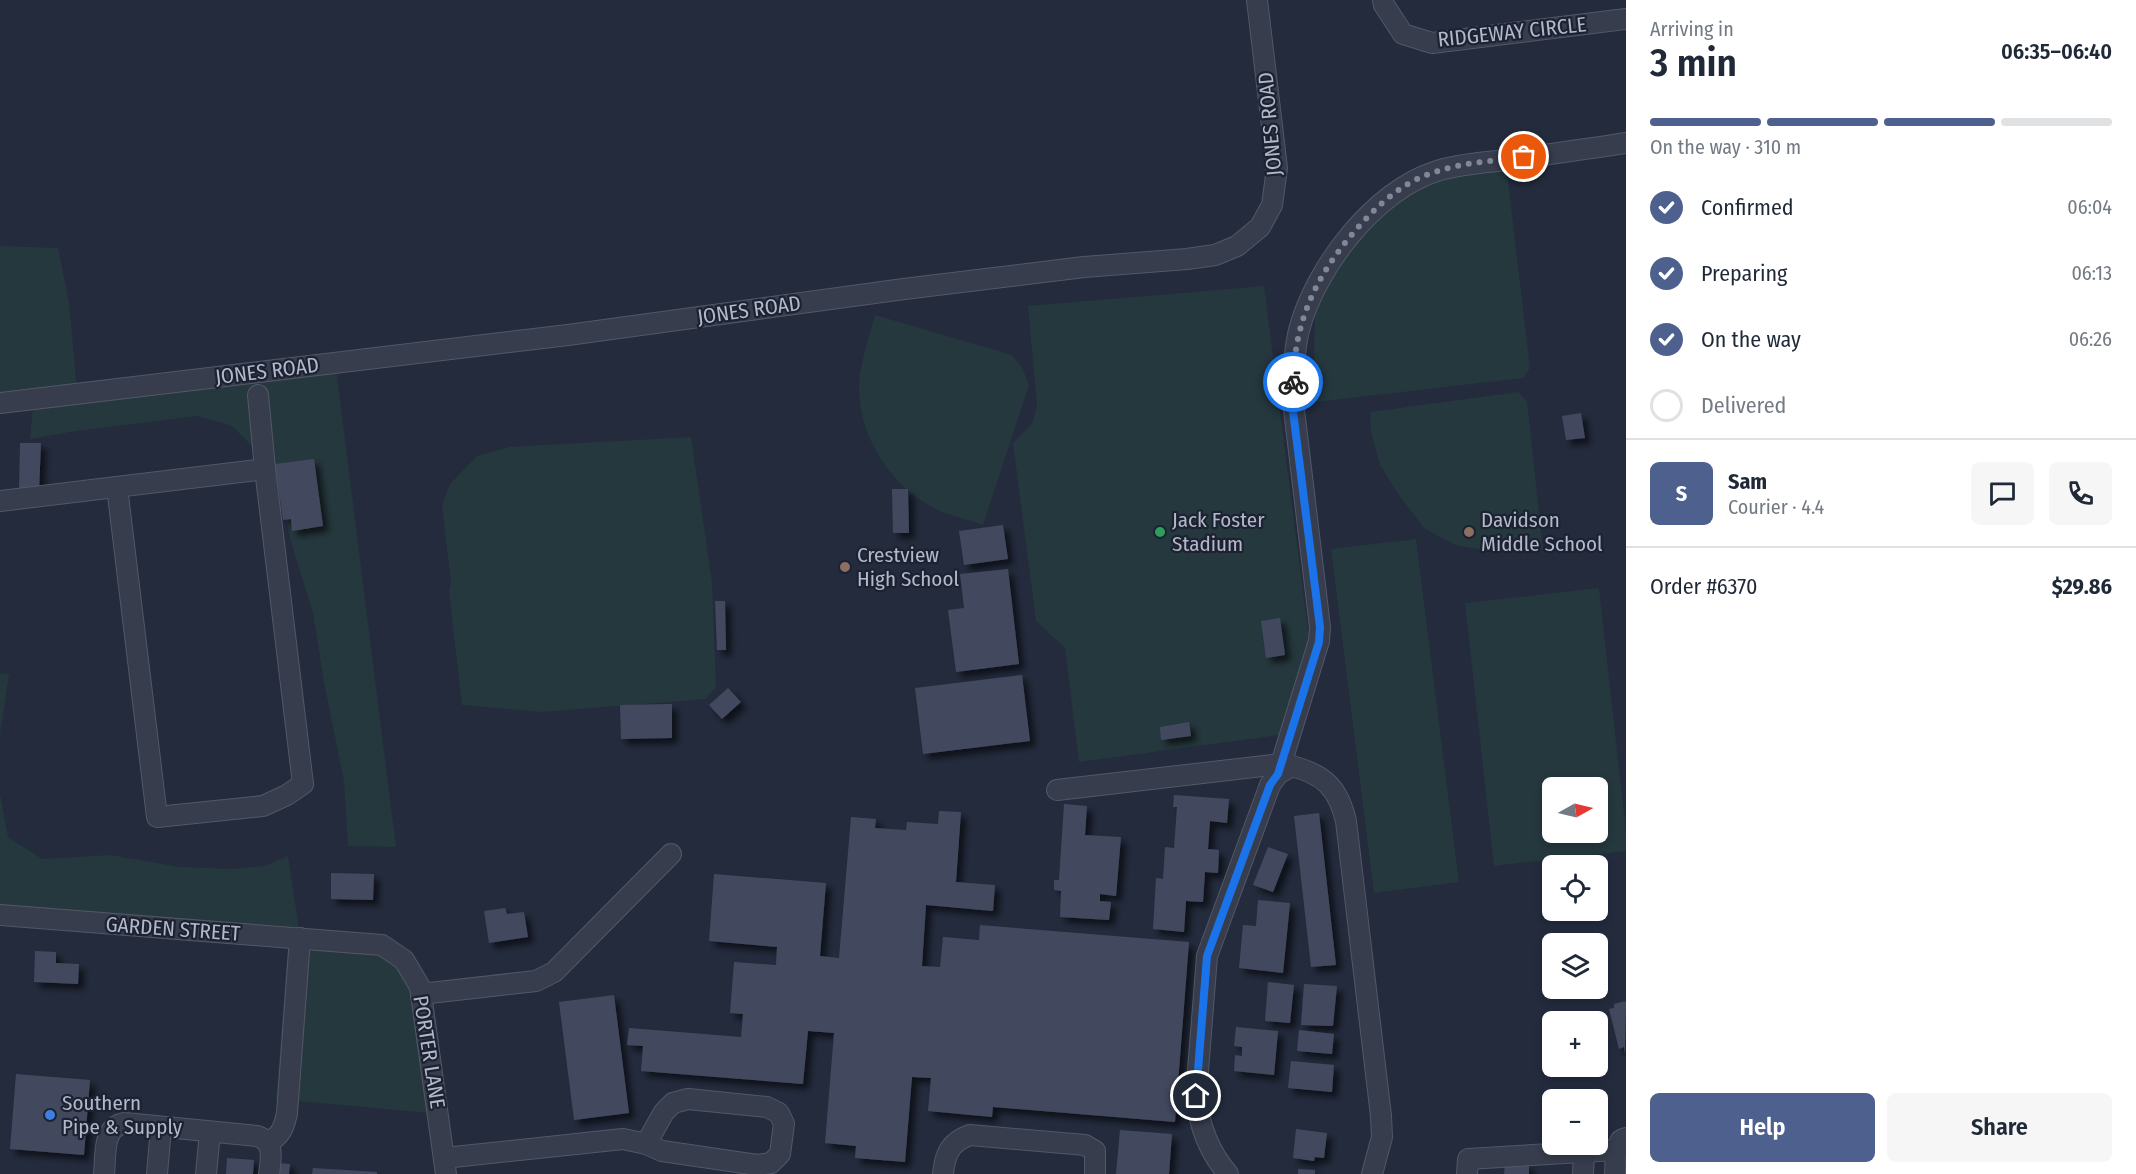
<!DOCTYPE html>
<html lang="en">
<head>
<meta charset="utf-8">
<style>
  :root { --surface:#fff; --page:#f6f6f7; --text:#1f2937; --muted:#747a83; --line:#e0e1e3; --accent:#4e618e }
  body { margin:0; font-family:"Fira Sans Condensed",sans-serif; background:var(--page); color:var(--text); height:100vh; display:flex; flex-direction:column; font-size:22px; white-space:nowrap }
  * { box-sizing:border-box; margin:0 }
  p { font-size:20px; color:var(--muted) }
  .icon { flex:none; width:33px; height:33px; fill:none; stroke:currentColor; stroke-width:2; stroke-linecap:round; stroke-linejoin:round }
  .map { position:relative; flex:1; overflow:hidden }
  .details { display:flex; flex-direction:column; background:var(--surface); width:510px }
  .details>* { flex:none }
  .needle { width:39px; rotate:82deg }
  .tools { position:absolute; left:1542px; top:777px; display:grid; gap:12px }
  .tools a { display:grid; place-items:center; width:66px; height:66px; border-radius:9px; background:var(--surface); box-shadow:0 3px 9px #0003; font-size:30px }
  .pin { position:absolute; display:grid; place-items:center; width:51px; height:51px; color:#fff; margin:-26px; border:3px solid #fff; border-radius:50%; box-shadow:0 2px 6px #0007 }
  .courier { position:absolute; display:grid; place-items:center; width:60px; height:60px; margin:-30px; border:4px solid #1a73e8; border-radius:50%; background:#fff; color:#222; box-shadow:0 2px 8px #0007 }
  .summary em { font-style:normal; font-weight:600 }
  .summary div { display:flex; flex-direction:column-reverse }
  .summary { display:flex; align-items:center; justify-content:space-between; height:102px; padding:0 24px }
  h1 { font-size:39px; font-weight:600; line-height:45px }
  .bar { display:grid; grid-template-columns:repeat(4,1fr); gap:9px 6px; align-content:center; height:72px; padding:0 24px }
  .bar i { height:8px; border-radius:4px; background:var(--line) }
  .bar .active { background:var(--accent) }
  .bar p { grid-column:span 4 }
  .line { display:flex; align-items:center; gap:15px; padding:0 24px; border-top:2px solid var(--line) }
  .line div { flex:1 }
  .round { display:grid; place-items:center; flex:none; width:63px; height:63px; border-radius:9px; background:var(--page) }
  ol { padding:0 24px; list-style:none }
  li { display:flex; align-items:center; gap:18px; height:66px }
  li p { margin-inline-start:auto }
  li .icon { padding:6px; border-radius:50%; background:var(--accent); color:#fff; stroke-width:4 }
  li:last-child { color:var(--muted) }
  li i { width:33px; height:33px; border:3px solid var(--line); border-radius:50% }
  .cta { display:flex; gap:12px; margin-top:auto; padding:12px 24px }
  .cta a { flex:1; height:69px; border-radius:9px; background:var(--accent); color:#fff; font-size:24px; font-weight:600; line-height:69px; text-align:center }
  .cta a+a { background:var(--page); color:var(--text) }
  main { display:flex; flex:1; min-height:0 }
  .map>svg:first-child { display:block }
</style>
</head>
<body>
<main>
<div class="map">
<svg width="1626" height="1174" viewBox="0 0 1626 1174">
  <defs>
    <filter id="shadow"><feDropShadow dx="5.5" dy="5.5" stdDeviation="3" flood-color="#0009"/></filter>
  </defs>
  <rect width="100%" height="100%" fill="#232b3d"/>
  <g fill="#25383e" fill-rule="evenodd">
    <path d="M1506,164L1530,368L1523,378L1316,402L1314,358L1315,308L1330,266L1408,185Z"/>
    <path d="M0,246L58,248L69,302L77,390L335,360L396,847L348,846L344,781L324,682L313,613L293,549L274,468L232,426L198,416L76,431L30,439L34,396L0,401Z"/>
    <path d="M1264,286L1310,646L1279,735L1079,762L1065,648L1036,621L1013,443L1032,424L1037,405L1028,306Z"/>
    <path d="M875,315L1012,355L1022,367L1029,385L983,525C967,519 949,516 934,508C887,484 853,428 860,374C863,355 870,334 875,315Z"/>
    <path d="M1518,392L1527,401L1543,550L1499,552L1458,546L1425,529L1400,497L1380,465L1371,432L1370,412Z"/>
    <path d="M691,437L712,582L716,687L705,699L542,712L462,705L449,591L451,582L442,505L450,484L477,456L509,447Z"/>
    <path d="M1416,539L1459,882L1374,893L1331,549Z"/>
    <path d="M1599,588L1626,832V851L1494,866L1465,603ZM1552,788H1598V832H1552Z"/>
    <path d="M0,674H9L0,734Z"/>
    <path d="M0,794L8,837L42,859L110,855L180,867L232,869L264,866L288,856L299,930L0,907Z"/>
    <path d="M288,945L379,953L397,965L411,990L429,1113L276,1099Z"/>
  </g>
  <g fill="#424a5f" filter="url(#shadow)">
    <path d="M1581,413L1585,438L1566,440L1562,416Z"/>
    <path d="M20,443H41L39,492L19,491Z"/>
    <path d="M314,459L323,526L292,531L291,519L283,520L275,464Z"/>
    <path d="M892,489H908L909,533H893Z"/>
    <path d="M1003,525L1008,559L964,565L959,531Z"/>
    <path d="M1008,569L1019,664L956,672L948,610L964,608L960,574Z"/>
    <path d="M715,601H725L726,650H717Z"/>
    <path d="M1280,618L1285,655L1266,658L1261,621Z"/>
    <path d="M1022,675L1030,741L923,754L915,688Z"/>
    <path d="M728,688L741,702L722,719L709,705Z"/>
    <path d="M672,704V738L621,739L620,705Z"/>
    <path d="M1189,722L1191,736L1161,740L1160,727Z"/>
    <path d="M1174,795L1229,799L1227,823L1210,821L1208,849L1219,850L1218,873L1205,872L1203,902L1186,901L1184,932L1153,929L1156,878L1163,879L1165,847L1174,848L1177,807H1173Z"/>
    <path d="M1064,804L1087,806L1085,835L1121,837L1116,896L1100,894V901L1111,902L1109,920L1060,917L1061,891L1054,890V880H1059Z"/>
    <path d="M939,811L961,812L956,882L995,885L993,911L926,905L922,966L940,967L943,937L979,940L980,925L1189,942L1175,1122L993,1107L992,1117L928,1111L931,1078L912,1077L905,1162L855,1158L856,1146L825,1143L834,1033L808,1031L803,1084L641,1071L643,1046L627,1045L629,1028L741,1037L743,1014L730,1013L734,962L776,965L777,947L709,941L714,874L826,883L820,956L839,958L851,817L876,819L875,828L906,830L907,822L938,824Z"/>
    <path d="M1319,813L1336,965L1311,967L1294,816Z"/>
    <path d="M1268,847L1288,854L1273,892L1253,885Z"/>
    <path d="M331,873L374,874L373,900L331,899Z"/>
    <path d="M1258,900L1290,903L1283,973L1239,968L1243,925L1256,926Z"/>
    <path d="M505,908L507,914L524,912L528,937L489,943L484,911Z"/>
    <path d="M35,951L56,952V963L79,964L78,984L34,982Z"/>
    <path d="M1268,982L1294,985L1290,1023L1265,1021Z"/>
    <path d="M1304,984L1337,986L1333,1026L1301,1025Z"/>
    <path d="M614,995L629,1113L574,1120L559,1002Z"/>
    <path d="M1625,1001L1626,1004L1625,1054L1624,1047L1619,1049L1609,1009L1614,1008V1004Z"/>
    <path d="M1236,1027L1278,1031L1274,1075L1234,1071L1235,1055L1242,1056V1047L1234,1046Z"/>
    <path d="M1299,1030L1334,1034L1332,1054L1297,1051Z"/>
    <path d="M1291,1061L1334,1065L1332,1092L1288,1088Z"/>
    <path d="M16,1074L90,1080L84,1155L10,1149Z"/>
    <path d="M1296,1129L1327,1133L1324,1158L1315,1157L1314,1161L1293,1158Z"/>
    <path d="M1120,1130L1172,1134L1169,1174H1116Z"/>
    <path d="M227,1158L254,1160L253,1174H226Z"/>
    <path d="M278,1163L290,1164L289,1174H278Z"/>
    <path d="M1505,1164L1529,1165V1174H1504Z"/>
    <path d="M313,1168L377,1172V1174H312Z"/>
    <path d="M1298,1169L1315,1170V1174H1298Z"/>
  </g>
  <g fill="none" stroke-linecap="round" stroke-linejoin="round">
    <defs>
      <g id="minor">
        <path d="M1383,0L1384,5L1403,34L1432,43L1626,19"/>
        <path d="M0,403L568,335L904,289L1084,267L1187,259L1215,255L1237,246L1260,227L1272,205L1277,168L1257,0"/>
        <path d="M117,487L157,817L263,806L287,795L303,784L265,469L258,395"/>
        <path d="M0,501L265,469"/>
        <path d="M1278,774L1319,641L1320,627L1292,393C1293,372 1294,351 1299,330C1315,268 1375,190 1437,171C1459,164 1482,163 1504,160C1545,155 1585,149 1626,143"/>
        <path d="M1057,790L1281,764"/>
        <path d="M0,915L382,945L404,960L420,987L446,1174"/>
        <path d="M421,994L536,981L554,972L671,854"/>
        <path d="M268,1143C281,1135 284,1128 287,1113L300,938"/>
        <path d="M444,1158L623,1139L646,1144L662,1151L757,1165L771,1163L780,1154L784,1124L779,1113L767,1107L688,1099L673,1103L664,1112L646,1144"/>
        <path d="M104,1174C106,1156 102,1126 125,1123L257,1136C275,1142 271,1158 269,1174"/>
        <path d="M157,1174L161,1127"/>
        <path d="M206,1174L210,1132"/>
        <path d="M943,1174C945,1154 950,1142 970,1135L1085,1145L1095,1151V1174"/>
        <path d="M1228,1174C1209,1152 1199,1125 1196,1096L1207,956L1270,785L1278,774L1292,766C1325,775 1338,788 1346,821L1381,1116L1382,1137L1372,1174"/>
        <path d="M1467,1174L1468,1159L1616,1150"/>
        <path d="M1583,1174L1584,1152"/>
        <path d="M1615,1174L1616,1150L1621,1140L1626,1138"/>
      </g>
    </defs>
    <use href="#minor" stroke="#525868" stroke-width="22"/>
    <use href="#minor" stroke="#373d4d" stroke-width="20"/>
  </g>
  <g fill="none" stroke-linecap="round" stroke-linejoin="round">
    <path stroke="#818797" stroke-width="6" stroke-dasharray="0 10.8" d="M1293,382C1295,316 1319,270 1363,222C1384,199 1407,180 1438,171C1465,162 1495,161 1524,157"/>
    <path stroke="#1a73e8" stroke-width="8" d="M1196,1096L1207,956L1270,785L1278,774L1319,642L1320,627L1293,411V382"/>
  </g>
  <circle fill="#2e9e5b" stroke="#1c2232" stroke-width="2" cx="1160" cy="532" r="6"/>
  <g fill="#8d6e63" stroke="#1c2232" stroke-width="2">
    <circle cx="1469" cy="532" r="6"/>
    <circle cx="845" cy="567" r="6"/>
  </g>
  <circle fill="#3f7fe0" stroke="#1c2232" stroke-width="2" cx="50" cy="1115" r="6"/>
  <g text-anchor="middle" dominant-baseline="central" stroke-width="4.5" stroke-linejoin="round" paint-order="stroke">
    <g font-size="21" fill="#b3b8c8" stroke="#1c2232">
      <text transform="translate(1512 32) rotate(-6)">RIDGEWAY CIRCLE</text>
      <text transform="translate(1270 124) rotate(-95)">JONES ROAD</text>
      <text transform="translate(749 310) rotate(-8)">JONES ROAD</text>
      <text transform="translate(267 371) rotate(-7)">JONES ROAD</text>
      <text transform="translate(173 929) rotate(4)">GARDEN STREET</text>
      <text transform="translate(429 1052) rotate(81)">PORTER LANE</text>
    </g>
    <g font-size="21" fill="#b3b8c8" stroke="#1c2232" text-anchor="start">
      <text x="1172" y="520">Jack Foster<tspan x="1172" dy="24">Stadium</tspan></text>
      <text x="1481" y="520">Davidson<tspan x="1481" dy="24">Middle School</tspan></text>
      <text x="857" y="555">Crestview<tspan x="857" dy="24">High School</tspan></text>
      <text x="62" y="1103">Southern<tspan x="62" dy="24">Pipe &amp; Supply</tspan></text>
    </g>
  </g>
</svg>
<div class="tools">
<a><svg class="needle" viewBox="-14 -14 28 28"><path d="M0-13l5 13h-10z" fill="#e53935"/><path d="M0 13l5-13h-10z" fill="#747a83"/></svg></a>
<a><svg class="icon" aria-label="locate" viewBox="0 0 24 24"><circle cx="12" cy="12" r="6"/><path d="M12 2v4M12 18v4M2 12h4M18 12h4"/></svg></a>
<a><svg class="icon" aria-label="layers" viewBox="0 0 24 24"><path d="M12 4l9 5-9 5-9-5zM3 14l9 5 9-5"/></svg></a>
<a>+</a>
<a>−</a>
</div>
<div class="pin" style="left:1524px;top:157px;background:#ea580c"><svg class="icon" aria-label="bag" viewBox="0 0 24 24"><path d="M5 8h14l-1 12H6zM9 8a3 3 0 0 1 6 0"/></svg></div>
<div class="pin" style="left:1196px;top:1096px;background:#1f2937"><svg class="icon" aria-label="home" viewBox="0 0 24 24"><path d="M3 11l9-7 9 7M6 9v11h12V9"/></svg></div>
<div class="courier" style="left:1293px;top:382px"><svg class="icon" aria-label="bike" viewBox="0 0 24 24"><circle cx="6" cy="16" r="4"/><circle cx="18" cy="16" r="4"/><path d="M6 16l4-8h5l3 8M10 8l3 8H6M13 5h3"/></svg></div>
</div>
<section class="details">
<div class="summary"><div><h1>3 min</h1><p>Arriving in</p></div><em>06:35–06:40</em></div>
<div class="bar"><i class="active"></i><i class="active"></i><i class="active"></i><i></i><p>On the way · 310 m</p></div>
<ol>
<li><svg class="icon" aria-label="check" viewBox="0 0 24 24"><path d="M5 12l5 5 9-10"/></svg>Confirmed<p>06:04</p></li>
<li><svg class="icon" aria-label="check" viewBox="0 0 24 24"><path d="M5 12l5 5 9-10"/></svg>Preparing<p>06:13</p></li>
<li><svg class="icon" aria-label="check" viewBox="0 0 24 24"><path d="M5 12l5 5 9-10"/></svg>On the way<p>06:26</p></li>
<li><i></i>Delivered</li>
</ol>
<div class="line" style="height:108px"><b class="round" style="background:var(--accent);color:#fff">S</b><div><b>Sam</b><p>Courier · 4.4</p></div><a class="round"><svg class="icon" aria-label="chat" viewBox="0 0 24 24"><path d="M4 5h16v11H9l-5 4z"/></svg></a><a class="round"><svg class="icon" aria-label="phone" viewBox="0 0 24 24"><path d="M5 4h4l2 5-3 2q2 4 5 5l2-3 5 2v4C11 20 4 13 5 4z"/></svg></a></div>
<div class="line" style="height:78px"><div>Order #6370</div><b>$29.86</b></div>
<div class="cta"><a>Help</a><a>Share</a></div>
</section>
</main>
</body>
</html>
